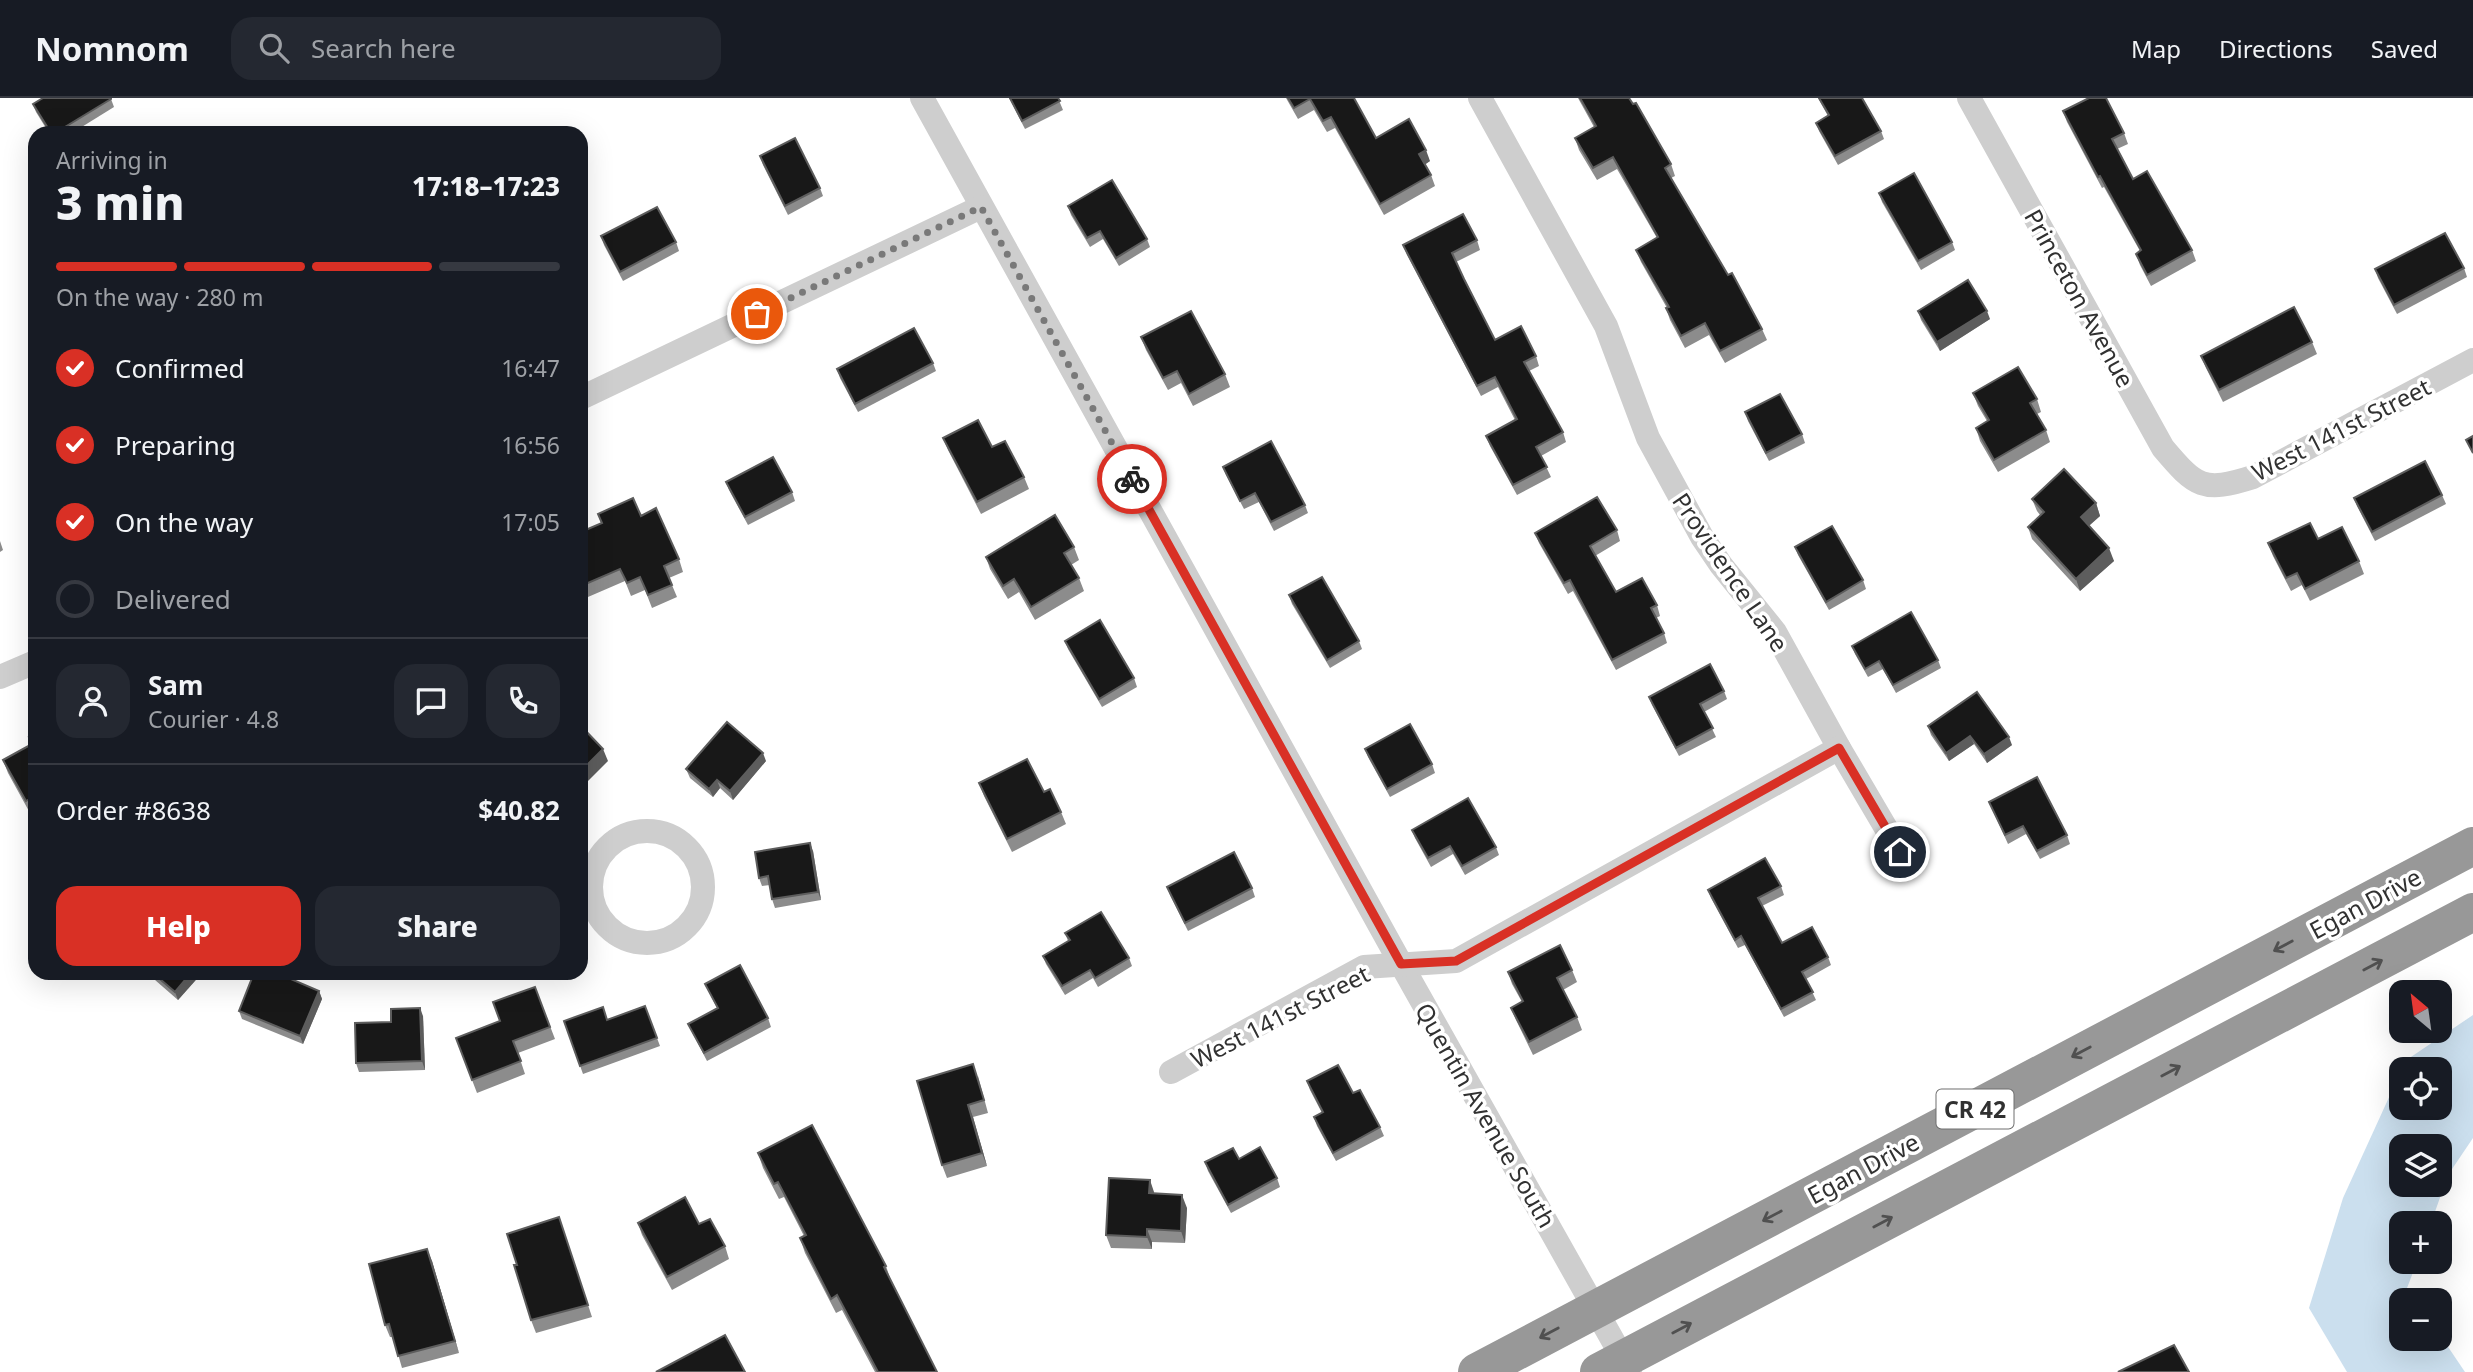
<!DOCTYPE html>
<html lang="en">
<head>
<meta charset="utf-8">
<style>
  :root { --surface:#171b24; --page:#242831; --text:#f1f3f6; --muted:#9ea1a6; --line:#363941; --accent:#d93025 }
  body { margin:0; font-family:"Noto Sans",sans-serif; background:var(--page); color:var(--text); height:100vh; display:flex; flex-direction:column; font-size:26px; white-space:nowrap }
  * { box-sizing:border-box; margin:0 }
  p { font-size:23px; color:var(--muted) }
  .icon { flex:none; width:38px; height:38px; fill:none; stroke:currentColor; stroke-width:2; stroke-linecap:round; stroke-linejoin:round }
  .map { position:relative; flex:1; overflow:hidden }
  .details { position:absolute; left:28px; top:28px; width:560px; height:854px; display:flex; flex-direction:column; background:var(--surface); border-radius:21px; box-shadow:0 7px 28px #0002 }
  .details>* { flex:none }
  .needle { width:46px; rotate:331deg }
  .fabs { position:absolute; left:2389px; top:882px; display:grid; gap:14px }
  .fabs a { display:grid; place-items:center; width:63px; height:63px; border-radius:14px; background:var(--surface); box-shadow:0 7px 28px #0002; font-size:35px }
  .pin { position:absolute; display:grid; place-items:center; width:60px; height:60px; color:#fff; margin:-30px; border:4px solid #fff; border-radius:50%; box-shadow:0 2px 7px #0007 }
  .courier { position:absolute; display:grid; place-items:center; width:70px; height:70px; margin:-35px; border:5px solid #d93025; border-radius:50%; background:#fff; color:#222; box-shadow:0 2px 9px #0007 }
  .headline em { font-style:normal; font-weight:800 }
  .headline div { display:flex; flex-direction:column-reverse }
  .headline { display:flex; align-items:center; justify-content:space-between; height:119px; padding:0 28px }
  h1 { font-size:46px; font-weight:800; line-height:52px }
  .bar { display:grid; grid-template-columns:repeat(4,1fr); gap:10px 7px; align-content:center; height:84px; padding:0 28px }
  .bar i { height:9px; border-radius:5px; background:var(--line) }
  .bar .active { background:var(--accent) }
  .bar p { grid-column:span 4 }
  .line { display:flex; align-items:center; gap:18px; padding:0 28px; border-top:2px solid var(--line) }
  .line div { flex:1 }
  .round { display:grid; place-items:center; flex:none; width:74px; height:74px; border-radius:21px; background:var(--page) }
  ol { padding:0 28px; list-style:none }
  li { display:flex; align-items:center; gap:21px; height:77px }
  li p { margin-inline-start:auto }
  li .icon { padding:7px; border-radius:50%; background:var(--accent); color:#fff; stroke-width:4 }
  li:last-child { color:var(--muted) }
  li i { width:38px; height:38px; border:4px solid var(--line); border-radius:50% }
  .button { display:flex; gap:14px; margin-top:auto; padding:14px 28px }
  .button a { flex:1; height:80px; border-radius:21px; background:var(--accent); color:#fff; font-size:28px; font-weight:800; line-height:80px; text-align:center }
  .button a+a { background:var(--page); color:var(--text) }
  header { display:flex; align-items:center; gap:42px; box-sizing:border-box; height:98px; padding:0 35px; background:var(--surface); border-bottom:2px solid var(--line) }
  header strong { font-size:33px }
  nav { display:flex; gap:38px; margin-inline-start:auto; font-size:24px }
  .search { width:490px; height:63px; background:var(--page); display:flex; align-items:center; gap:18px; box-sizing:border-box; padding:0 24px; border-radius:21px; color:var(--muted); font-size:26px }
  .map>svg:first-child { display:block }
</style>
</head>
<body>
<header>
<strong>Nomnom</strong>
<div class="search"><svg class="icon" aria-label="search" viewBox="0 0 24 24"><circle cx="10" cy="10" r="6"/><path d="M15 15l6 6"/></svg>Search here</div>
<nav><a>Map</a><a>Directions</a><a>Saved</a></nav>
</header>
<div class="map">
<svg width="2473" height="1274" viewBox="0 0 2473 1274">
  <rect width="100%" height="100%" fill="#fff"/>
  <path fill="#cbdfee" fill-rule="evenodd" d="M2473,917V1040L2448,1077L2431,1125H2401V1164H2417L2407,1190L2415,1202H2401V1241H2440V1237L2465,1274H2347L2309,1210L2343,1100L2401,973V1010H2440V971H2402L2405,963ZM2401,1048H2440V1087H2401Z"/>
  <g fill="none" stroke-linecap="round" stroke-linejoin="round">
    <g stroke="#cecece" stroke-width="24">
      <path d="M922,0L1401,866L1630,1273"/>
      <path d="M1480,0L1606,228L1648,340L1702,439L1721,467L1775,534L1839,650L1900,754"/>
      <path d="M1969,0L2163,350C2196,389 2203,395 2253,379L2473,262"/>
      <path d="M581,300L981,109"/>
      <path d="M0,579L35,564"/>
      <circle cx="647" cy="789" r="56"/>
      <path d="M1171,974L1364,869L1456,863L1839,650"/>
    </g>
    <g stroke="#989898" stroke-width="38">
      <path d="M1477,1274L2473,748"/>
      <path d="M1599,1274L2473,814"/>
    </g>
  </g>
  <g fill="#8c8c8c">
    <path d="M1009,0H1058L1063,12L1025,31Z"/>
    <path d="M1286,0H1354L1376,40L1430,63L1425,66L1431,77L1435,88L1384,117L1335,30L1327,34L1314,12L1298,21Z"/>
    <path d="M1578,0H1629L1671,66L1675,78L1671,80L1728,177L1762,231L1767,242L1725,265L1709,237L1685,250L1670,222L1666,210H1667L1641,164L1636,152L1657,140L1617,71L1597,82L1579,52L1575,40L1594,29Z"/>
    <path d="M1818,0H1862L1881,33L1884,41L1838,67L1819,33L1816,25L1828,18Z"/>
    <path d="M111,1L114,9L72,35H49L36,14L33,6Z"/>
    <path d="M2063,13L2124,35L2128,46L2117,51L2133,81L2192,152L2196,163L2151,188L2140,167L2136,156L2140,153L2104,89L2102,90L2067,24Z"/>
    <path d="M760,58L820,90L823,98L788,117L763,67Z"/>
    <path d="M1879,95L1952,144L1955,152L1921,172L1882,104Z"/>
    <path d="M1068,108L1147,141L1150,149L1119,168L1103,141L1090,149L1071,117Z"/>
    <path d="M601,138L676,144L679,153L623,183L604,147Z"/>
    <path d="M1477,142L1480,152L1456,164L1495,242L1536,258L1539,268L1529,273L1563,334L1566,344L1541,358L1551,379L1517,397L1490,348L1486,338L1515,322L1498,289L1481,298L1407,157L1403,147Z"/>
    <path d="M2464,170L2467,179L2397,216L2378,180L2375,171Z"/>
    <path d="M1918,213L1990,221L1940,253L1921,222Z"/>
    <path d="M1141,239L1225,276L1230,289L1193,308L1181,285L1168,292L1146,252Z"/>
    <path d="M2312,244L2317,256L2223,304L2206,270L2201,258Z"/>
    <path d="M933,265L936,273L858,314L840,280L837,271Z"/>
    <path d="M1973,295L2037,301L2041,314L2037,316L2046,332L2050,344L1998,374L1980,343L1976,330L1987,323L1978,308Z"/>
    <path d="M1745,314L1802,336L1805,345L1769,363L1748,323Z"/>
    <path d="M943,340L992,349L1024,379L1029,391L981,416L948,352Z"/>
    <path d="M1223,369L1305,407L1308,415L1274,433L1259,404L1244,411L1226,377Z"/>
    <path d="M726,384L792,394L795,403L748,427L729,392Z"/>
    <path d="M2442,397L2446,406L2375,443L2357,408L2354,400Z"/>
    <path d="M2032,401L2096,405L2100,418L2089,428L2114,463L2080,493L2032,441L2028,429L2040,417L2037,413Z"/>
    <path d="M598,416L641,418L679,461L683,474L669,480L677,499L652,510L645,492L631,498L625,483L581,502V434L601,425Z"/>
    <path d="M1617,432L1620,443L1595,458L1616,494L1657,507L1660,518L1656,520L1664,535L1667,545L1616,572L1573,493L1568,496L1539,445L1535,435Z"/>
    <path d="M2318,441L2359,463L2364,476L2310,503L2302,487L2291,493L2273,458L2268,445Z"/>
    <path d="M0,443L3,452L0,454Z"/>
    <path d="M1074,449L1079,462L1071,467L1079,480L1084,493L1035,522L1019,494L1008,501L990,471L986,459Z"/>
    <path d="M1795,449L1863,482L1866,491L1829,512L1798,457Z"/>
    <path d="M1289,497L1359,543L1362,551L1330,570L1292,506Z"/>
    <path d="M1065,543L1134,580L1137,589L1102,609L1068,551Z"/>
    <path d="M1852,548L1938,562L1941,570L1896,595L1883,571L1868,579L1855,556Z"/>
    <path d="M1724,593L1727,601L1704,614L1716,639L1679,658L1652,607L1649,599Z"/>
    <path d="M1928,628L2012,647L1987,665L1974,646L1949,663L1931,637Z"/>
    <path d="M35,635V713L30,715L8,675L3,662L32,646L29,639Z"/>
    <path d="M1365,651L1432,666L1435,675L1390,699L1368,659Z"/>
    <path d="M766,663L733,702L720,690L713,699L690,680L686,671Z"/>
    <path d="M979,685L1044,694L1061,714L1066,726L1012,754L984,698Z"/>
    <path d="M1989,704L2067,737L2070,746L2040,761L2026,736L2008,746Z"/>
    <path d="M1412,732L1496,749L1499,757L1465,777L1453,756L1431,769L1415,740Z"/>
    <path d="M813,753L821,802L775,810L772,801L770,787L762,788L759,780Z"/>
    <path d="M1781,788L1784,797L1762,808L1782,845L1828,859L1831,867L1806,881L1816,902L1784,919L1745,847L1738,850L1711,800L1708,792Z"/>
    <path d="M1167,789L1252,790L1255,799L1188,833L1170,797Z"/>
    <path d="M1065,835L1129,860L1132,868L1098,889L1093,880L1065,897L1046,866L1043,858L1068,843Z"/>
    <path d="M1572,872L1577,884L1563,892L1577,919L1582,932L1533,957L1516,922L1511,910L1522,904L1512,886L1508,874Z"/>
    <path d="M147,875H202L178,902Z"/>
    <path d="M705,886L768,920L771,929L707,963L692,934L688,926L717,910Z"/>
    <path d="M535,889L555,941L518,955L525,976L477,995L456,940L500,923Z"/>
    <path d="M319,893L322,901L303,946L242,921L239,913Z"/>
    <path d="M645,908L660,948L583,976L564,923L607,922Z"/>
    <path d="M423,918L425,972L359,974L356,965L391,924Z"/>
    <path d="M978,978L988,1015L973,1019L987,1068L947,1080L942,1067Z"/>
    <path d="M1307,983L1353,995L1380,1029L1384,1038L1336,1063L1317,1028L1314,1019L1322,1015L1310,992Z"/>
    <path d="M758,1055L886,1168L891,1183L937,1274H875L842,1212L836,1215L805,1155L800,1140L804,1138L784,1099L779,1101L763,1070Z"/>
    <path d="M1239,1061L1277,1080L1280,1089L1231,1115L1208,1073L1205,1064Z"/>
    <path d="M1154,1094V1096L1187,1110L1185,1145L1152,1144V1151L1111,1150L1106,1137Z"/>
    <path d="M559,1119L592,1219L536,1235L531,1222L517,1167Z"/>
    <path d="M638,1125L699,1126L725,1148L729,1161L672,1192L642,1137Z"/>
    <path d="M432,1163L459,1255L402,1270L393,1239H390L385,1227Z"/>
  </g>
  <g fill="#5d5d5d">
    <path d="M1426,52L1430,63L1423,68L1419,56Z"/>
    <path d="M1987,213L1990,221L1940,253L1937,244Z"/>
    <path d="M2096,405L2100,418L2085,431L2081,419Z"/>
    <path d="M2109,450L2114,463L2080,493L2076,481Z"/>
    <path d="M1970,638L1974,646L1949,663L1946,655Z"/>
    <path d="M2009,639L2012,647L1987,665L1984,656Z"/>
    <path d="M603,651L608,663L581,690V673Z"/>
    <path d="M763,655L766,663L733,702L730,693Z"/>
    <path d="M717,682L720,690L713,699L709,691Z"/>
    <path d="M810,745L813,753L821,802L818,794Z"/>
    <path d="M191,875H202L178,902L175,894Z"/>
    <path d="M319,893L322,901L303,946L300,938Z"/>
    <path d="M420,910L423,918L425,972L422,963Z"/>
    <path d="M968,1007L973,1019L987,1068L982,1055Z"/>
    <path d="M1150,1082L1154,1094V1108L1149,1095Z"/>
    <path d="M1182,1097L1187,1110L1185,1145L1181,1133Z"/>
    <path d="M1147,1131L1152,1144V1151L1147,1139Z"/>
    <path d="M427,1151L432,1163L459,1255L455,1243Z"/>
  </g>
  <g fill="#181818" stroke="#5d5d5d" stroke-width="2">
    <path d="M43,0H111V1L55,35H51L33,6Z"/>
    <path d="M1010,0H1058L1060,3L1022,23Z"/>
    <path d="M1288,0H1354L1376,40L1409,21L1426,52L1419,56L1431,77L1380,106L1331,19L1323,23L1310,1L1294,10Z"/>
    <path d="M1580,0H1629L1633,6L1636,5L1671,66L1665,70L1728,177L1732,175L1762,231L1720,253L1705,225L1681,238L1666,210L1669,209L1636,152L1658,139L1613,59L1593,70L1575,40L1596,28Z"/>
    <path d="M1819,0H1862L1881,33L1835,58L1816,25L1829,17Z"/>
    <path d="M2089,0H2106L2124,35L2112,41L2133,81L2147,73L2192,152L2147,177L2136,156L2141,152L2100,78L2098,79L2063,13Z"/>
    <path d="M795,40L820,90L785,108L760,58Z"/>
    <path d="M1914,75L1952,144L1918,163L1879,95Z"/>
    <path d="M1112,82L1147,141L1116,160L1100,133L1087,140L1068,108Z"/>
    <path d="M657,109L676,144L620,174L601,138Z"/>
    <path d="M1463,116L1477,142L1452,155L1464,181L1495,242L1521,228L1536,258L1524,264L1563,334L1536,349L1547,369L1513,387L1486,338L1517,321L1495,279L1477,288L1403,147Z"/>
    <path d="M2445,135L2464,170L2394,207L2375,171Z"/>
    <path d="M1968,182L1987,213L1937,244L1918,213Z"/>
    <path d="M2294,209L2312,244L2219,292L2201,258Z"/>
    <path d="M1191,213L1225,276L1189,296L1177,273L1163,280L1141,239Z"/>
    <path d="M914,230L933,265L855,306L837,271Z"/>
    <path d="M2018,269L2037,301L2030,305L2046,332L1994,362L1976,330L1989,322L1973,295Z"/>
    <path d="M1780,296L1802,336L1766,355L1745,314Z"/>
    <path d="M978,322L992,349L1005,343L1024,379L977,404L943,340Z"/>
    <path d="M2473,338V355L2466,342Z"/>
    <path d="M1271,343L1305,407L1271,424L1255,395L1240,403L1223,369Z"/>
    <path d="M773,359L792,394L745,419L726,384Z"/>
    <path d="M2425,363L2442,397L2372,434L2354,400Z"/>
    <path d="M2064,371L2096,405L2081,419L2109,450L2076,481L2028,429L2044,414L2032,401Z"/>
    <path d="M1597,399L1617,432L1590,448L1616,494L1642,480L1657,507L1651,510L1664,535L1612,562L1570,482L1564,485L1535,435Z"/>
    <path d="M633,400L641,418L656,410L679,461L664,468L672,487L648,497L640,479L627,485L620,471L581,488V434L602,425L598,416Z"/>
    <path d="M1055,417L1074,449L1064,455L1079,480L1031,509L1014,481L1003,488L986,459Z"/>
    <path d="M2310,425L2318,441L2342,429L2359,463L2305,491L2297,475L2286,480L2268,445Z"/>
    <path d="M1832,428L1863,482L1826,504L1795,449Z"/>
    <path d="M1322,479L1359,543L1327,562L1289,497Z"/>
    <path d="M1911,514L1938,562L1893,587L1879,563L1865,571L1852,548Z"/>
    <path d="M1100,522L1134,580L1099,601L1065,543Z"/>
    <path d="M1710,566L1724,593L1700,606L1713,630L1676,650L1649,599Z"/>
    <path d="M1977,594L2009,639L1984,656L1970,638L1946,655L1928,628Z"/>
    <path d="M727,624L763,655L730,693L717,682L709,691L686,671Z"/>
    <path d="M1410,626L1432,666L1387,691L1365,651Z"/>
    <path d="M581,628L603,651L581,673Z"/>
    <path d="M35,635V698L26,703L3,662L34,645L29,639Z"/>
    <path d="M1027,661L1044,694L1050,691L1061,714L1007,741L979,685Z"/>
    <path d="M2037,679L2067,737L2037,753L2023,728L2005,737L1989,704Z"/>
    <path d="M1468,700L1496,749L1462,768L1450,748L1428,760L1412,732Z"/>
    <path d="M810,745L818,794L772,801L768,778L759,780L755,754Z"/>
    <path d="M1234,754L1252,790L1185,825L1167,789Z"/>
    <path d="M1765,760L1781,788L1758,800L1782,845L1812,829L1828,859L1802,874L1813,894L1781,911L1741,838L1735,842L1708,792Z"/>
    <path d="M1101,814L1129,860L1095,880L1090,872L1062,888L1043,858L1070,842L1065,835Z"/>
    <path d="M1560,847L1572,872L1557,880L1577,919L1529,944L1511,910L1523,903L1508,874Z"/>
    <path d="M740,867L768,920L704,955L688,926L718,910L705,886Z"/>
    <path d="M153,875H191L175,894Z"/>
    <path d="M254,875H277L319,893L300,938L239,913Z"/>
    <path d="M535,889L550,929L513,943L521,963L472,982L456,940L500,923L493,904Z"/>
    <path d="M645,908L657,940L580,968L564,923L603,909L607,922Z"/>
    <path d="M420,910L422,963L356,965L355,925L391,924V911Z"/>
    <path d="M973,966L984,1002L968,1007L982,1055L942,1067L917,983Z"/>
    <path d="M1338,967L1353,995L1360,992L1380,1029L1333,1055L1314,1019L1323,1014L1307,983Z"/>
    <path d="M812,1027L886,1168L884,1169L937,1274H878L837,1197L831,1201L800,1140L806,1137L778,1084L774,1086L758,1055Z"/>
    <path d="M1260,1049L1277,1080L1228,1107L1205,1064L1233,1050L1239,1061Z"/>
    <path d="M1109,1080L1150,1082L1149,1095L1182,1097L1181,1133L1147,1131V1139L1106,1137Z"/>
    <path d="M685,1099L699,1126L710,1121L725,1148L667,1179L638,1125Z"/>
    <path d="M559,1119L588,1207L531,1222L514,1167H517L507,1136Z"/>
    <path d="M427,1151L455,1243L398,1258L389,1226L385,1227L369,1166Z"/>
    <path d="M725,1237L745,1274H656Z"/>
    <path d="M2174,1247L2189,1274H2118Z"/>
  </g>
  <defs><path id="oneway-shaft" d="M-6 0H5M1.5-3L5.5 0L1.5 3" fill="none" stroke-width="1.6" stroke-linecap="round" stroke-linejoin="round" transform="scale(1.75)"/></defs>
  <g stroke="#505050">
    <use href="#oneway-shaft" transform="translate(2283 848) rotate(152)"/>
    <use href="#oneway-shaft" transform="translate(2373 867) rotate(-28)"/>
    <use href="#oneway-shaft" transform="translate(2081 954) rotate(152)"/>
    <use href="#oneway-shaft" transform="translate(2171 973) rotate(-28)"/>
    <use href="#oneway-shaft" transform="translate(1772 1118) rotate(152)"/>
    <use href="#oneway-shaft" transform="translate(1883 1124) rotate(-28)"/>
    <use href="#oneway-shaft" transform="translate(1682 1230) rotate(-28)"/>
    <use href="#oneway-shaft" transform="translate(1549 1235) rotate(152)"/>
  </g>
  <g fill="none" stroke-linecap="round" stroke-linejoin="round">
    <path stroke="#797979" stroke-width="7" stroke-dasharray="0 12.6" d="M757,216L981,109L1132,381"/>
    <path stroke="#d93025" stroke-width="9" d="M1132,381L1401,866L1456,863L1839,650L1900,754"/>
  </g>
  <g text-anchor="middle" dominant-baseline="central" stroke-width="7" stroke-linejoin="round" paint-order="stroke">
    <rect fill="#fff" stroke="#6f6f6f" stroke-width="2" x="1936.5" y="991.5" width="77" height="39" rx="5"/>
    <g font-size="23" font-weight="bold" fill="#313131">
      <text x="1975" y="1011">CR 42</text>
    </g>
    <g font-size="24" fill="#313131" stroke="#fff">
      <text transform="translate(2080 200) rotate(61)">Princeton Avenue</text>
      <text transform="translate(2341 331) rotate(-27)">West 141st Street</text>
      <text transform="translate(1731 474) rotate(56)">Providence Lane</text>
      <text transform="translate(2365 805) rotate(-28)">Egan Drive</text>
      <text transform="translate(1280 918) rotate(-27)">West 141st Street</text>
      <text transform="translate(1486 1017) rotate(60)">Quentin Avenue South</text>
      <text transform="translate(1863 1070) rotate(-28)">Egan Drive</text>
    </g>
  </g>
</svg>
<div class="fabs">
<a><svg class="needle" viewBox="-14 -14 28 28"><path d="M0-13l5 13h-10z" fill="#e53935"/><path d="M0 13l5-13h-10z" fill="#9ea1a6"/></svg></a>
<a><svg class="icon" aria-label="locate" viewBox="0 0 24 24"><circle cx="12" cy="12" r="6"/><path d="M12 2v4M12 18v4M2 12h4M18 12h4"/></svg></a>
<a><svg class="icon" aria-label="layers" viewBox="0 0 24 24"><path d="M12 4l9 5-9 5-9-5zM3 14l9 5 9-5"/></svg></a>
<a>+</a>
<a>−</a>
</div>
<div class="pin" style="left:757px;top:216px;background:#ea580c"><svg class="icon" aria-label="bag" viewBox="0 0 24 24"><path d="M5 8h14l-1 12H6zM9 8a3 3 0 0 1 6 0"/></svg></div>
<div class="pin" style="left:1900px;top:754px;background:#1f2937"><svg class="icon" aria-label="home" viewBox="0 0 24 24"><path d="M3 11l9-7 9 7M6 9v11h12V9"/></svg></div>
<div class="courier" style="left:1132px;top:381px"><svg class="icon" aria-label="bike" viewBox="0 0 24 24"><circle cx="6" cy="16" r="4"/><circle cx="18" cy="16" r="4"/><path d="M6 16l4-8h5l3 8M10 8l3 8H6M13 5h3"/></svg></div>
<section class="details">
<div class="headline"><div><h1>3 min</h1><p>Arriving in</p></div><em>17:18–17:23</em></div>
<div class="bar"><i class="active"></i><i class="active"></i><i class="active"></i><i></i><p>On the way · 280 m</p></div>
<ol>
<li><svg class="icon" aria-label="check" viewBox="0 0 24 24"><path d="M5 12l5 5 9-10"/></svg>Confirmed<p>16:47</p></li>
<li><svg class="icon" aria-label="check" viewBox="0 0 24 24"><path d="M5 12l5 5 9-10"/></svg>Preparing<p>16:56</p></li>
<li><svg class="icon" aria-label="check" viewBox="0 0 24 24"><path d="M5 12l5 5 9-10"/></svg>On the way<p>17:05</p></li>
<li><i></i>Delivered</li>
</ol>
<div class="line" style="height:126px"><a class="round"><svg class="icon" aria-label="person" viewBox="0 0 24 24"><circle cx="12" cy="8" r="4"/><path d="M4 21q1-7 8-7t8 7"/></svg></a><div><b>Sam</b><p>Courier · 4.8</p></div><a class="round"><svg class="icon" aria-label="chat" viewBox="0 0 24 24"><path d="M4 5h16v11H9l-5 4z"/></svg></a><a class="round"><svg class="icon" aria-label="phone" viewBox="0 0 24 24"><path d="M5 4h4l2 5-3 2q2 4 5 5l2-3 5 2v4C11 20 4 13 5 4z"/></svg></a></div>
<div class="line" style="height:91px"><div>Order #8638</div><b>$40.82</b></div>
<div class="button"><a>Help</a><a>Share</a></div>
</section>
</div>
</body>
</html>
